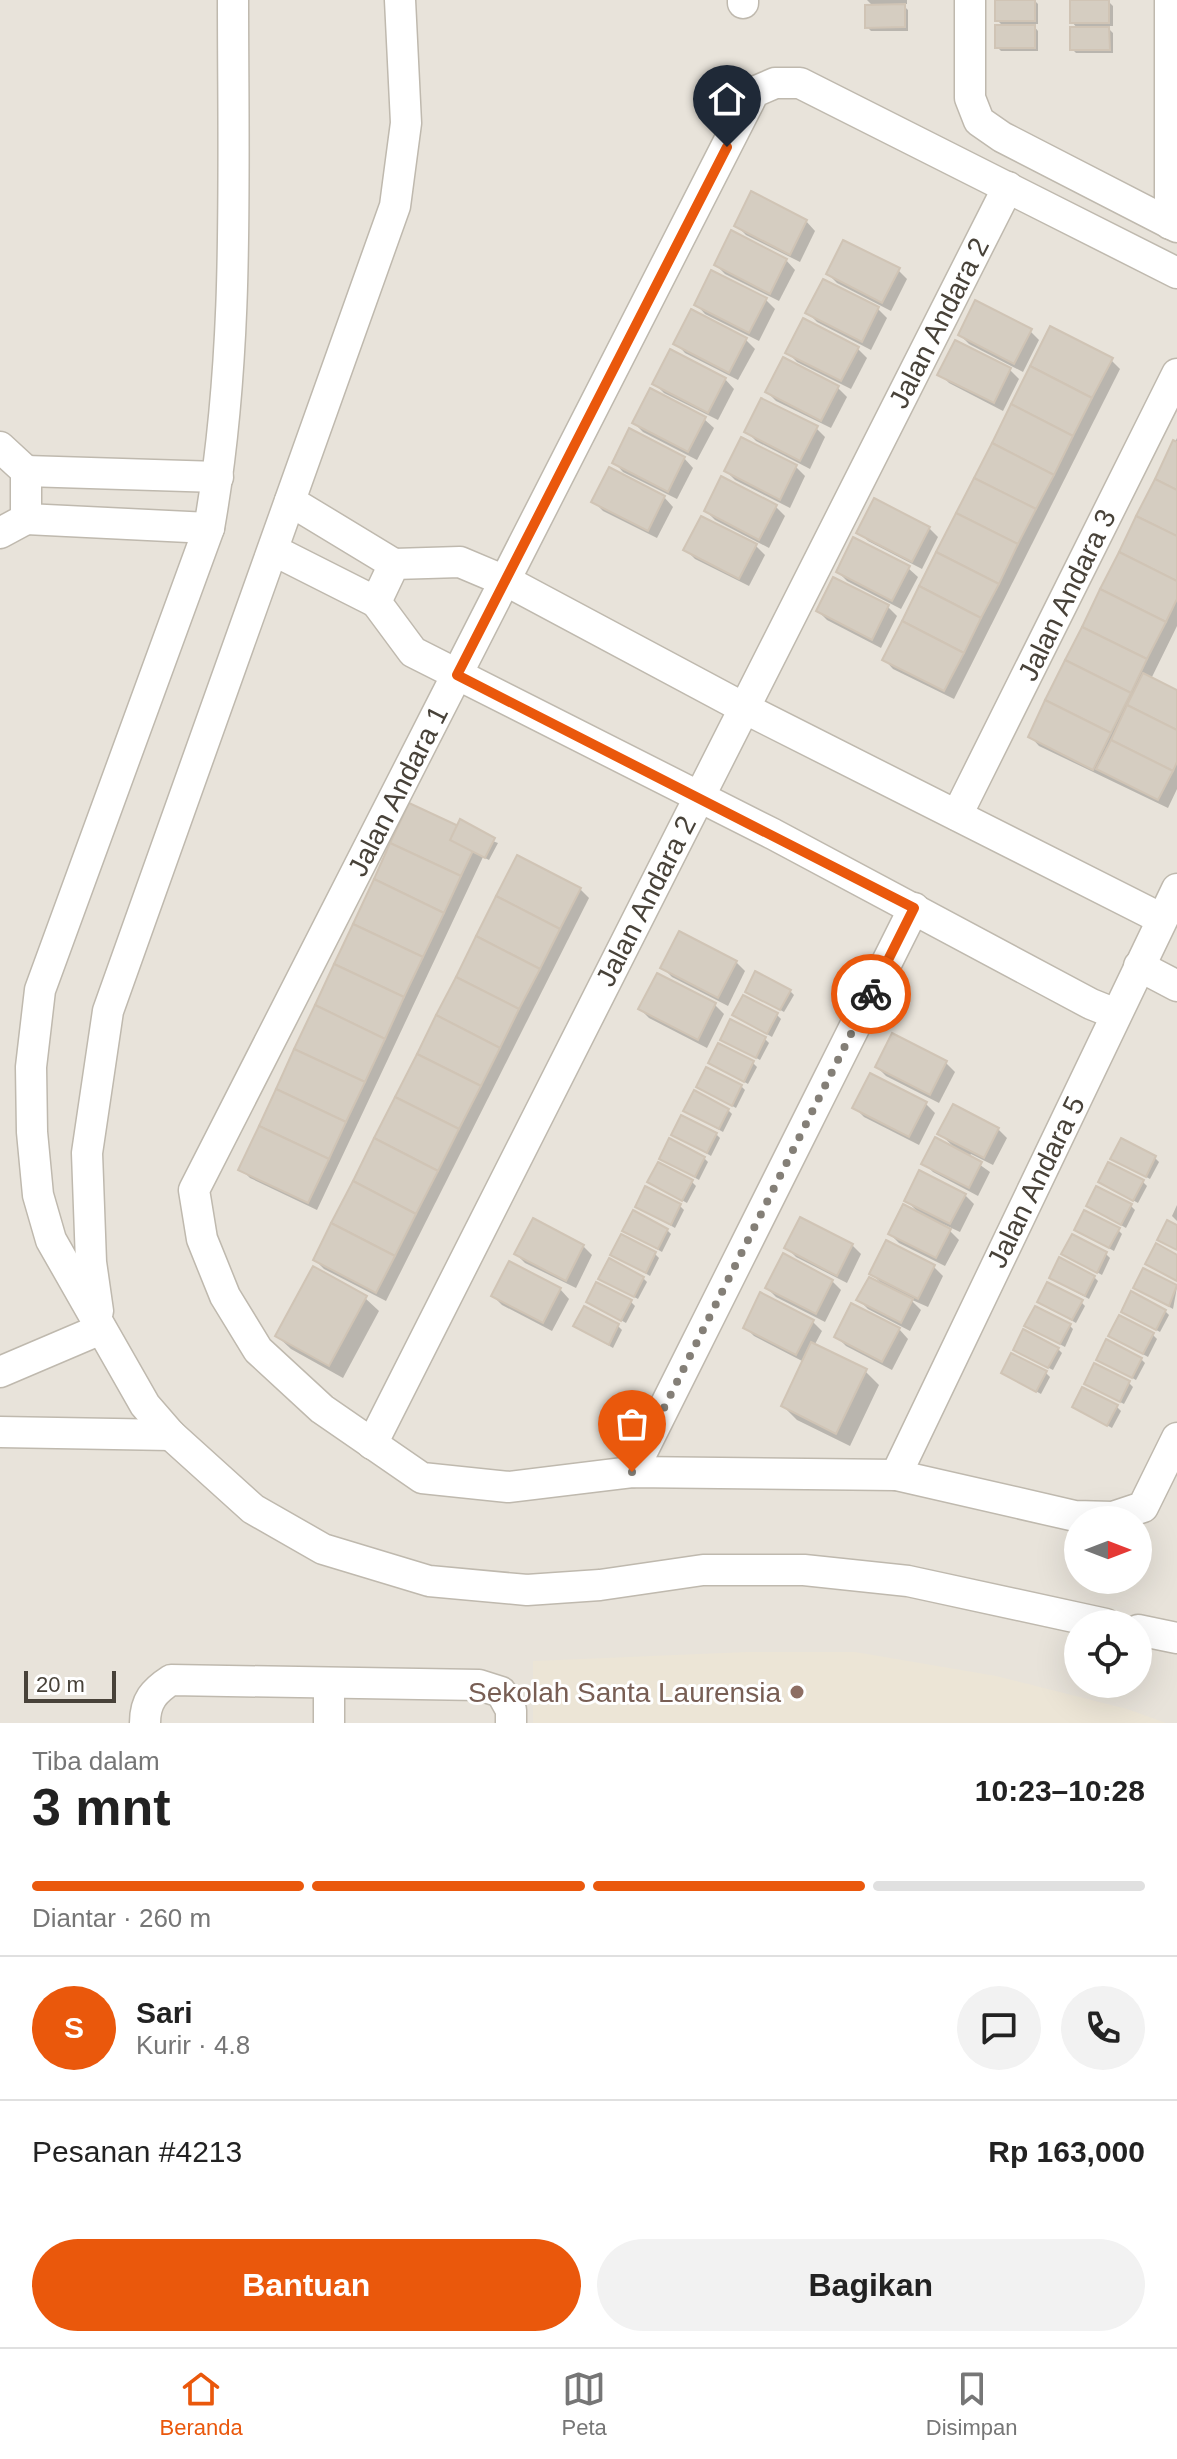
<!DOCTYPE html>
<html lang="id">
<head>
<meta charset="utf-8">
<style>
  :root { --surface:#fff; --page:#f2f2f2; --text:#222; --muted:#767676; --line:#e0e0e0; --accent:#ea580c }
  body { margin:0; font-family:Helvetica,sans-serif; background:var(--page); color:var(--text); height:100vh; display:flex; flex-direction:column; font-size:30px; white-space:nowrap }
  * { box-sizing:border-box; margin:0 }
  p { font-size:26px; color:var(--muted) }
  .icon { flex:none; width:44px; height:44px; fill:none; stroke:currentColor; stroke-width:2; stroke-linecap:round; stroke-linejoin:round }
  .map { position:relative; height:1723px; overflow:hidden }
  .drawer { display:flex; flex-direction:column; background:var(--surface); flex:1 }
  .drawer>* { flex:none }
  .needle { width:52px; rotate:90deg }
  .controls { position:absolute; left:1064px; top:1506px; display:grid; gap:16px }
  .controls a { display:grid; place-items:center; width:88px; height:88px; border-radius:50%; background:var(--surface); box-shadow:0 8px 32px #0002; font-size:40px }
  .scale { position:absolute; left:24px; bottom:20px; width:92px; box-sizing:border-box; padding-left:8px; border:4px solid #484239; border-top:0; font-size:22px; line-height:28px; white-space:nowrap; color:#484239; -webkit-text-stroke:6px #fff; paint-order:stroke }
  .pin { position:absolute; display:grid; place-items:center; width:68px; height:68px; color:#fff; margin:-82px -34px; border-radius:50% 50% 50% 0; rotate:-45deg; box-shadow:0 0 8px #0007 }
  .pin .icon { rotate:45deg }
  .courier { position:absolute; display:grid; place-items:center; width:80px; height:80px; margin:-40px; border:6px solid #ea580c; border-radius:50%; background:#fff; color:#222; box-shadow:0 2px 10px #0007 }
  .summary em { font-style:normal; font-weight:600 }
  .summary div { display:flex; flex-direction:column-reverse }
  .summary { display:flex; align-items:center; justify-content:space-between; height:136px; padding:0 32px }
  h1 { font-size:52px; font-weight:600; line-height:60px }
  .bar { display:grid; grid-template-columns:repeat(4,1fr); gap:12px 8px; align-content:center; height:96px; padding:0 32px }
  .bar i { height:10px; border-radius:6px; background:var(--line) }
  .bar .on { background:var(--accent) }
  .bar p { grid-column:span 4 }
  .line { display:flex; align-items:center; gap:20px; padding:0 32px; border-top:2px solid var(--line) }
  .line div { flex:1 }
  .round { display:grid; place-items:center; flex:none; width:84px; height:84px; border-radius:42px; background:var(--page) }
  .primary-button { display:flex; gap:16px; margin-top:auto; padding:16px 32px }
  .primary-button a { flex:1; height:92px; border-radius:48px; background:var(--accent); color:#fff; font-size:32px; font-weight:600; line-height:92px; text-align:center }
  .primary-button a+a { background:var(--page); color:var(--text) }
  .menu { display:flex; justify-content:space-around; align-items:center; height:112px; border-top:2px solid var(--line); background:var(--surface); font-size:22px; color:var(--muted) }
  .menu a { display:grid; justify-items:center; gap:4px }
  .menu .on { color:var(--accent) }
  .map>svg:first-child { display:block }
</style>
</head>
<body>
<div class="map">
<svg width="1177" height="1723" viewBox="0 0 1177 1723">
  <rect width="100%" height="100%" fill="#f4f1eb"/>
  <path fill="#e8e3da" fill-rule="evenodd" d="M0,0H1177V1723H0ZM1078,1520H1138V1580H1078ZM1078,1624H1138V1684H1078Z"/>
  <path fill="#ece5d6" d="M748,1652H855L996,1676L1127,1709L1166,1723H533V1661Z"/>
  <g fill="#0003">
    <path d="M867,0H907V4H902L908,10V31H871L867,27L873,6Z"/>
    <path d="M1003,0H1034L1038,4V24H1032L1038,31V51H1001L997,47L1004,27L997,20Z"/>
    <path d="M1076,0H1107L1113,6V26H1106L1113,33V53H1076L1072,49L1078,29L1072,22Z"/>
    <path d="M806,221L815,231L800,262L746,235L736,225Z"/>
    <path d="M786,260L795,270L779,301L725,274L716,265Z"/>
    <path d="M898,270L907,279L891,311L837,283L828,274Z"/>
    <path d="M824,281L878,309L887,318L871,350L817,322L808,313Z"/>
    <path d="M766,300L775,309L759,341L705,314L696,304Z"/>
    <path d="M1030,331L1039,340L1023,372L969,344L960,335Z"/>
    <path d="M745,339L755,349L738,380L685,353L676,343Z"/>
    <path d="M956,343L1010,370L1019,379L1003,411L949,383L940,374Z"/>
    <path d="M858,349L867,358L851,389L797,362L788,353Z"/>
    <path d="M1111,360L1120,369L954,699L893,669L884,659Z"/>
    <path d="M725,379L734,389L718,420L664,393L655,384Z"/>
    <path d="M838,388L847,397L831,428L776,401L767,392Z"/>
    <path d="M704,419L714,428L697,460L643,432L634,423Z"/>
    <path d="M816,428L825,437L810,469L756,441L747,432Z"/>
    <path d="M1177,438V626L1151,679L1177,692V789L1168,808L1039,746L1030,736Z"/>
    <path d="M742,440L796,467L805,476L790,508L735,480L726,471Z"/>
    <path d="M684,458L693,468L677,499L623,472L614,462Z"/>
    <path d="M664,497L673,507L657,538L603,511L594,502Z"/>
    <path d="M776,507L785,516L769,548L715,520L706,511Z"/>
    <path d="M929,528L938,537L922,569L868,541L858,532Z"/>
    <path d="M756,546L765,555L749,586L695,559L686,550Z"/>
    <path d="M908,568L918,577L901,609L847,581L838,572Z"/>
    <path d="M834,580L888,607L897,616L881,648L827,620L818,611Z"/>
    <path d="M458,828L498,843L489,860L483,857L317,1210L250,1178L241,1169Z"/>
    <path d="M580,889L589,898L386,1301L324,1269L315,1260Z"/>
    <path d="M736,962L745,971L728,1006L672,977L663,968Z"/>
    <path d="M657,976L715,1005L724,1014L707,1048L649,1018L640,1009Z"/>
    <path d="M747,991H790L794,995L784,1012Z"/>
    <path d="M734,1015H777L781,1019L772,1037Z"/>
    <path d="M722,1039H765L769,1043L760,1060Z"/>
    <path d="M711,1063H753L757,1067L748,1084Z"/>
    <path d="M946,1063L955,1072L939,1103L886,1076L877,1067Z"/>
    <path d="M741,1086L745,1090L736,1108L698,1087Z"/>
    <path d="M926,1104L935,1113L919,1145L864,1117L855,1108Z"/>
    <path d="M728,1110L732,1114L723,1132L686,1111Z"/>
    <path d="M998,1129L1007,1138L993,1165L971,1154L969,1157L990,1172L978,1196L933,1172L924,1163L956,1149L940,1134Z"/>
    <path d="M674,1134H716L720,1138L711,1156Z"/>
    <path d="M704,1158L708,1162L699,1180L662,1159Z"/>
    <path d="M1112,1158H1155L1159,1162L1150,1179Z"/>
    <path d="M649,1182H692L696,1186L687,1203Z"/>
    <path d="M1100,1182H1143L1147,1186L1138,1203Z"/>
    <path d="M965,1195L974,1204L960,1232L943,1224L959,1240L945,1266L899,1243L890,1234L921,1215L906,1200Z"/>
    <path d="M1177,1205V1221L1172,1216Z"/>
    <path d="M637,1206H680L684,1210L675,1228Z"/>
    <path d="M1088,1206H1131L1135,1210L1126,1228Z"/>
    <path d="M667,1230L671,1234L662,1252L625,1231Z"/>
    <path d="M1076,1230H1118L1122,1234L1114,1251Z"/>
    <path d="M887,1243L934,1267L943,1276L928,1307L910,1299L921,1310L910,1331L868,1309L859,1300L883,1285L872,1274Z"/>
    <path d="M852,1245L861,1254L847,1283L796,1257L787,1248Z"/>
    <path d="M583,1246L592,1255L576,1288L525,1263L516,1254Z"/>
    <path d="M613,1254H655L659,1258L650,1276Z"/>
    <path d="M1064,1254H1106L1110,1258L1102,1275Z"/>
    <path d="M1144,1270L1177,1287L1173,1309L1135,1287Z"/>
    <path d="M1094,1277L1098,1281L1089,1299L1056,1281Z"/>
    <path d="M643,1278L647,1282L638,1299L605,1282Z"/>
    <path d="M832,1281L841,1290L825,1322L776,1297L767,1288Z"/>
    <path d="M560,1289L569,1299L552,1331L502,1305L493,1296Z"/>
    <path d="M365,1298L379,1311L343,1378L291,1349L277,1336Z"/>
    <path d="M588,1302H631L635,1306L626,1323Z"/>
    <path d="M1039,1302H1081L1085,1306L1076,1323Z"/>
    <path d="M1123,1311H1165L1169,1315L1160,1332Z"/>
    <path d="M813,1322L822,1331L814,1346L865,1371L879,1385L850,1446L797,1420L783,1406L804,1362L754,1336L745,1327Z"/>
    <path d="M1069,1325L1073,1329L1065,1347L1031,1329Z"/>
    <path d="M576,1326H618L622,1330L613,1348Z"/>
    <path d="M899,1329L908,1339L892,1370L846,1346L837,1337Z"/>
    <path d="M1153,1335L1157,1339L1148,1357L1110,1336Z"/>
    <path d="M1058,1349L1062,1353L1053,1370L1019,1353Z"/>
    <path d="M1098,1359H1141L1145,1363L1136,1380Z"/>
    <path d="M1003,1373H1046L1050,1377L1041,1394Z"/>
    <path d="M1129,1383L1133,1387L1124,1404L1091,1387Z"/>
    <path d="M1074,1407H1117L1121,1411L1112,1428Z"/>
  </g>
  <g fill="#d5cdc1" stroke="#d0c4b5" stroke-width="2">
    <rect x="995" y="0" width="40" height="21"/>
    <rect x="1070" y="0" width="39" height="23"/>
    <path d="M905,4V27L865,28V5Z"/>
    <rect x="995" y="25" width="40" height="23"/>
    <path d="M1070,27H1109L1110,50H1070Z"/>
    <path d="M751,191L807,220L790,255L734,226Z"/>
    <path d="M731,230L787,259L770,294L714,265Z"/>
    <path d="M843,240L900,268L882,303L826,274Z"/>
    <path d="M711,270L767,298L749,333L694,305Z"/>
    <path d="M823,279L879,307L862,342L805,313Z"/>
    <path d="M975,300L1032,329L1014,364L958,335Z"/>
    <path d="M691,309L747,338L729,373L673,344Z"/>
    <path d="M803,318L859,347L841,381L785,353Z"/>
    <path d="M1050,326L1113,358L1092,398L1030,366Z"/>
    <path d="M955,340L1011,368L994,403L937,375Z"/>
    <path d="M670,349L726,378L708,413L652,384Z"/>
    <path d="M783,357L839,386L821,421L765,392Z"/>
    <path d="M1030,366L1092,398L1073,436L1011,404Z"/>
    <path d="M650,388L706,417L688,452L632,423Z"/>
    <path d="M761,398L818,426L800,461L744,432Z"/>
    <path d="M1011,404L1073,436L1054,475L992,443Z"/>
    <path d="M629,428L685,457L668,492L612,463Z"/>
    <path d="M741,437L797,465L780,500L724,471Z"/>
    <path d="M1173,440L1177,442V490L1155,479Z"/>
    <path d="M992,443L1054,475L1036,509L974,478Z"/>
    <path d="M609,467L665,496L648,531L591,502Z"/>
    <path d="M721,476L777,505L759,540L704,511Z"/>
    <path d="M974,478L1036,509L1018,544L956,513Z"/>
    <path d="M1155,479L1177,490V536L1136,516Z"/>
    <path d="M874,498L930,527L912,562L856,533Z"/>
    <path d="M956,513L1018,544L999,584L936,552Z"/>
    <path d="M701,516L757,544L739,579L683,550Z"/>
    <path d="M1136,516L1177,536V581L1119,552Z"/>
    <path d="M853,537L910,566L892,601L836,572Z"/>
    <path d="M936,552L999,584L981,618L919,586Z"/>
    <path d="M1119,552L1177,581V599L1166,622L1100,589Z"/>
    <path d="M833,577L889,605L872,640L816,611Z"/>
    <path d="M919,586L981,618L964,653L902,621Z"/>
    <path d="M1100,589L1166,622L1147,659L1082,627Z"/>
    <path d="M902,621L964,653L944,691L882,660Z"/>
    <path d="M1082,627L1147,659L1131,693L1065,660Z"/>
    <path d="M1065,660L1131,693L1111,733L1045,700Z"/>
    <path d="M1143,673L1177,690V730L1127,705Z"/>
    <path d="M1045,700L1111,733L1093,770L1028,737Z"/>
    <path d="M1127,705L1177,730V762L1173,771L1111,740Z"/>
    <path d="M1111,740L1173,771L1158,800L1096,769Z"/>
    <path d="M409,803L480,836L461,876L390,843Z"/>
    <path d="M460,819L495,838L485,858L450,840Z"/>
    <path d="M390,843L461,876L444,913L374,879Z"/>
    <path d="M517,855L581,888L560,929L496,896Z"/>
    <path d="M374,879L444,913L423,957L353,924Z"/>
    <path d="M496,896L560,929L540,969L476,936Z"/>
    <path d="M353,924L423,957L404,997L334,964Z"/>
    <path d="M679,931L737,961L718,998L660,968Z"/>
    <path d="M476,936L540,969L519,1009L456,977Z"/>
    <path d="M334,964L404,997L385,1039L315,1005Z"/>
    <path d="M755,971L791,990L780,1010L745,992Z"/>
    <path d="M657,973L716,1003L698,1040L638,1009Z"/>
    <path d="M456,977L519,1009L500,1048L436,1015Z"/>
    <path d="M743,995L778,1013L767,1034L732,1015Z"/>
    <path d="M315,1005L385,1039L365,1082L294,1049Z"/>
    <path d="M436,1015L500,1048L481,1086L417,1054Z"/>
    <path d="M730,1019L766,1037L756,1058L720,1040Z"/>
    <path d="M892,1033L947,1061L930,1095L875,1067Z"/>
    <path d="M718,1043L754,1061L744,1082L708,1063Z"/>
    <path d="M294,1049L365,1082L346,1122L276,1089Z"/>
    <path d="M417,1054L481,1086L459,1129L395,1097Z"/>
    <path d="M706,1067L742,1085L732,1106L696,1087Z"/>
    <path d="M870,1073L927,1102L909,1137L852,1108Z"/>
    <path d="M276,1089L346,1122L329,1159L259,1126Z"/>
    <path d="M694,1090L729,1109L719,1129L683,1111Z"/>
    <path d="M395,1097L459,1129L438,1171L374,1138Z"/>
    <path d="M953,1104L999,1128L984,1158L937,1134Z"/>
    <path d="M681,1115L717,1133L707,1153L671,1135Z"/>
    <path d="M259,1126L329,1159L308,1203L238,1170Z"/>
    <path d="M935,1137L982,1162L969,1188L921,1164Z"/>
    <path d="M374,1138L438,1171L416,1214L353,1181Z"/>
    <path d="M669,1138L705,1157L695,1177L659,1159Z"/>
    <path d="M1121,1138L1156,1156L1146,1177L1110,1159Z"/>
    <path d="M658,1162L693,1180L682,1201L647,1182Z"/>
    <path d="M1108,1162L1144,1180L1133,1201L1098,1182Z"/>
    <path d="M919,1170L966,1194L950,1224L904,1201Z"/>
    <path d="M353,1181L416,1214L395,1256L331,1223Z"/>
    <path d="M645,1186L681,1204L671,1225L635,1207Z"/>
    <path d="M1096,1186L1132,1204L1121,1225L1086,1206Z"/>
    <path d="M903,1204L951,1229L936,1258L888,1234Z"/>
    <path d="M633,1210L668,1229L658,1249L622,1231Z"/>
    <path d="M1084,1210L1120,1228L1109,1248L1074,1230Z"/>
    <path d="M800,1217L853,1244L837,1276L784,1248Z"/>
    <path d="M533,1218L584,1245L566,1281L514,1254Z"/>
    <path d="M1167,1220L1177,1225V1250L1157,1240Z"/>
    <path d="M331,1223L395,1256L376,1293L313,1260Z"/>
    <path d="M621,1234L656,1252L646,1273L610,1255Z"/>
    <path d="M1072,1234L1107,1252L1097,1273L1061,1254Z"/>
    <path d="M886,1240L935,1265L918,1299L869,1274Z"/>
    <path d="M1156,1243L1177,1255V1281L1145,1264Z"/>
    <path d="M783,1253L833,1280L816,1314L765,1288Z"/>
    <path d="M1059,1257L1095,1276L1085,1296L1049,1278Z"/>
    <path d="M609,1258L644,1277L634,1297L598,1279Z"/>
    <path d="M509,1261L561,1288L543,1323L491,1296Z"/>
    <path d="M313,1266L367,1296L329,1366L275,1336Z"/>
    <path d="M1143,1268L1177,1285L1169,1306L1133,1288Z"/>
    <path d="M869,1277L913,1299L901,1323L856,1300Z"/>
    <path d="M596,1282L632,1300L621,1321L586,1302Z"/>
    <path d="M1047,1282L1083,1300L1072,1320L1037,1302Z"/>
    <path d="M1131,1291L1166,1310L1156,1330L1121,1312Z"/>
    <path d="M760,1292L814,1320L796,1355L743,1328Z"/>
    <path d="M851,1303L900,1328L882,1362L834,1337Z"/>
    <path d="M584,1306L619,1324L609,1345L573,1326Z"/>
    <path d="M1035,1306L1071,1324L1060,1344L1024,1326Z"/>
    <path d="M1119,1315L1154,1333L1143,1354L1108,1336Z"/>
    <path d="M1023,1329L1059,1348L1048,1368L1013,1350Z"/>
    <path d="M1106,1339L1142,1358L1132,1378L1096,1360Z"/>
    <path d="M811,1342L867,1369L836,1434L781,1406Z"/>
    <path d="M1011,1353L1047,1371L1036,1392L1001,1373Z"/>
    <path d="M1094,1363L1130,1381L1120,1402L1084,1384Z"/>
    <path d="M1082,1387L1118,1405L1107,1426L1072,1407Z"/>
  </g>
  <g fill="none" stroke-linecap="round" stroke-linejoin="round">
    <defs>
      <g id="minor">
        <path d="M233,0C233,176 240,354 209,528L40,990L31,1067L32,1132L38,1195L51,1240L145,1405L171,1435L253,1509L323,1549L429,1581L527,1590L600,1585L703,1570H804L908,1581L1106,1624"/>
        <path d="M743,0V3"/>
        <path d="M970,0V98L979,121L1002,137L1177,227"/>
        <path d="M1170,0V224"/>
        <path d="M1177,273L800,83H775L754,92L194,1190L202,1239L225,1296L258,1350L322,1409L422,1478L508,1487L632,1472L896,1475L1075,1516L1113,1517L1143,1507L1177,1438"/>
        <path d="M0,447L26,471V519L0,533"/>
        <path d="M26,471L218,477"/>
        <path d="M290,501L394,564"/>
        <path d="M26,519L209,528"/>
        <path d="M273,550L376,602"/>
        <path d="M957,815L1177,374"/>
        <path d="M1139,966L1177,986"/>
        <path d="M1116,1014L1091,1004L773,834L413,652L376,602L394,564L460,562L512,584L744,708L1162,919"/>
        <path d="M98,1311L91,1262L87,1153L108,1011L395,206L406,123L400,0"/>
        <path d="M0,1372L101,1329"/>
        <path d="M0,1432L171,1435"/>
        <path d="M372,1444L1008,187"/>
        <path d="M632,1472L914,908"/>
        <path d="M896,1475L1177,889"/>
        <path d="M1138,1630L1177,1638"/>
        <path d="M329,1683V1723"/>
        <path d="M145,1723C145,1701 154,1691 171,1680L479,1685L501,1692L511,1710V1723"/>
      </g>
    </defs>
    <use href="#minor" stroke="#bfb9ae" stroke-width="33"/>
    <use href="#minor" stroke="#fff" stroke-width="30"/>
  </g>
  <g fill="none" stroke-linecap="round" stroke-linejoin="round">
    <path stroke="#847f77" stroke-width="8" stroke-dasharray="0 14.4" d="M632,1472L871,994"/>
    <path stroke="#ea580c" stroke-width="10" d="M727,147L457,675L914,908L871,994"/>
  </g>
  <circle fill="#8d6e63" stroke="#fff" stroke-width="3" cx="797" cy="1692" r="8"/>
  <g text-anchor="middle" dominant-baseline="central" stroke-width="6" stroke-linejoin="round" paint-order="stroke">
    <g font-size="28" fill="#484239" stroke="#fff">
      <text transform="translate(939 323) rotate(-63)">Jalan Andara 2</text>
      <text transform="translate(1067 595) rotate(-64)">Jalan Andara 3</text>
      <text transform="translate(398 791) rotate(-63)">Jalan Andara 1</text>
      <text transform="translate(646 901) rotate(-63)">Jalan Andara 2</text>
      <text transform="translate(1036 1182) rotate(-64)">Jalan Andara 5</text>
    </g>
    <g font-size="28" fill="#785e54" stroke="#fff" text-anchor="end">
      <text x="781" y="1692">Sekolah Santa Laurensia</text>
    </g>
  </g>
</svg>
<div class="controls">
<a><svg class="needle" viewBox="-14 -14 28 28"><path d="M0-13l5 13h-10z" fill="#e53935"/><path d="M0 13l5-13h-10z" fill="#767676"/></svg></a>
<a><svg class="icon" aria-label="locate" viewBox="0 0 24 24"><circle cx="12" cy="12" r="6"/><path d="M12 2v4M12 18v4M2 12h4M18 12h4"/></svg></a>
</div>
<div class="scale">20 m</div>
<div class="pin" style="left:632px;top:1472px;background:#ea580c"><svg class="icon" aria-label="bag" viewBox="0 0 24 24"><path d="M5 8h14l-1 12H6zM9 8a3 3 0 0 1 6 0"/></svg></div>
<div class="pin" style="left:727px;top:147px;background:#1f2937"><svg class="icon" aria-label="home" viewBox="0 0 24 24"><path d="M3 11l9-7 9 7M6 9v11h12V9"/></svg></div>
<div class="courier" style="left:871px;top:994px"><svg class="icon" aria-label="bike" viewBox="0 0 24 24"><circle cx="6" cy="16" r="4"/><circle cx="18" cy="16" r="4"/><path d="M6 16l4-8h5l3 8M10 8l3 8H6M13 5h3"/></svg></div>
</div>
<section class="drawer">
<div class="summary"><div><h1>3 mnt</h1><p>Tiba dalam</p></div><em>10:23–10:28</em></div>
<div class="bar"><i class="on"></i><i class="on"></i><i class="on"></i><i></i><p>Diantar · 260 m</p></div>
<div class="line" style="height:144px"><b class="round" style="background:var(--accent);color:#fff">S</b><div><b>Sari</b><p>Kurir · 4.8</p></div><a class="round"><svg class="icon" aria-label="chat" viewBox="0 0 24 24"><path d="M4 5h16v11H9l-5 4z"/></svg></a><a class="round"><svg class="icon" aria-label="phone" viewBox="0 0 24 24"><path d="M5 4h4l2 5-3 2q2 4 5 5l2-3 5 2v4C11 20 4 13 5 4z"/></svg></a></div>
<div class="line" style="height:104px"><div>Pesanan #4213</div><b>Rp 163,000</b></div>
<div class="primary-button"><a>Bantuan</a><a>Bagikan</a></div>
</section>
<nav class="menu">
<a class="on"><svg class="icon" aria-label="home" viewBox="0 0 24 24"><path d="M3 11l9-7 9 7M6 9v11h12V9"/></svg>Beranda</a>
<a><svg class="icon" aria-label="map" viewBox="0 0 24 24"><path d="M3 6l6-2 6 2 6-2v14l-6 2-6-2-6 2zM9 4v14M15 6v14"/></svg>Peta</a>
<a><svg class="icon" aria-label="saved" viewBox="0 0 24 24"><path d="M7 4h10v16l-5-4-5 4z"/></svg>Disimpan</a>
</nav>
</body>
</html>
